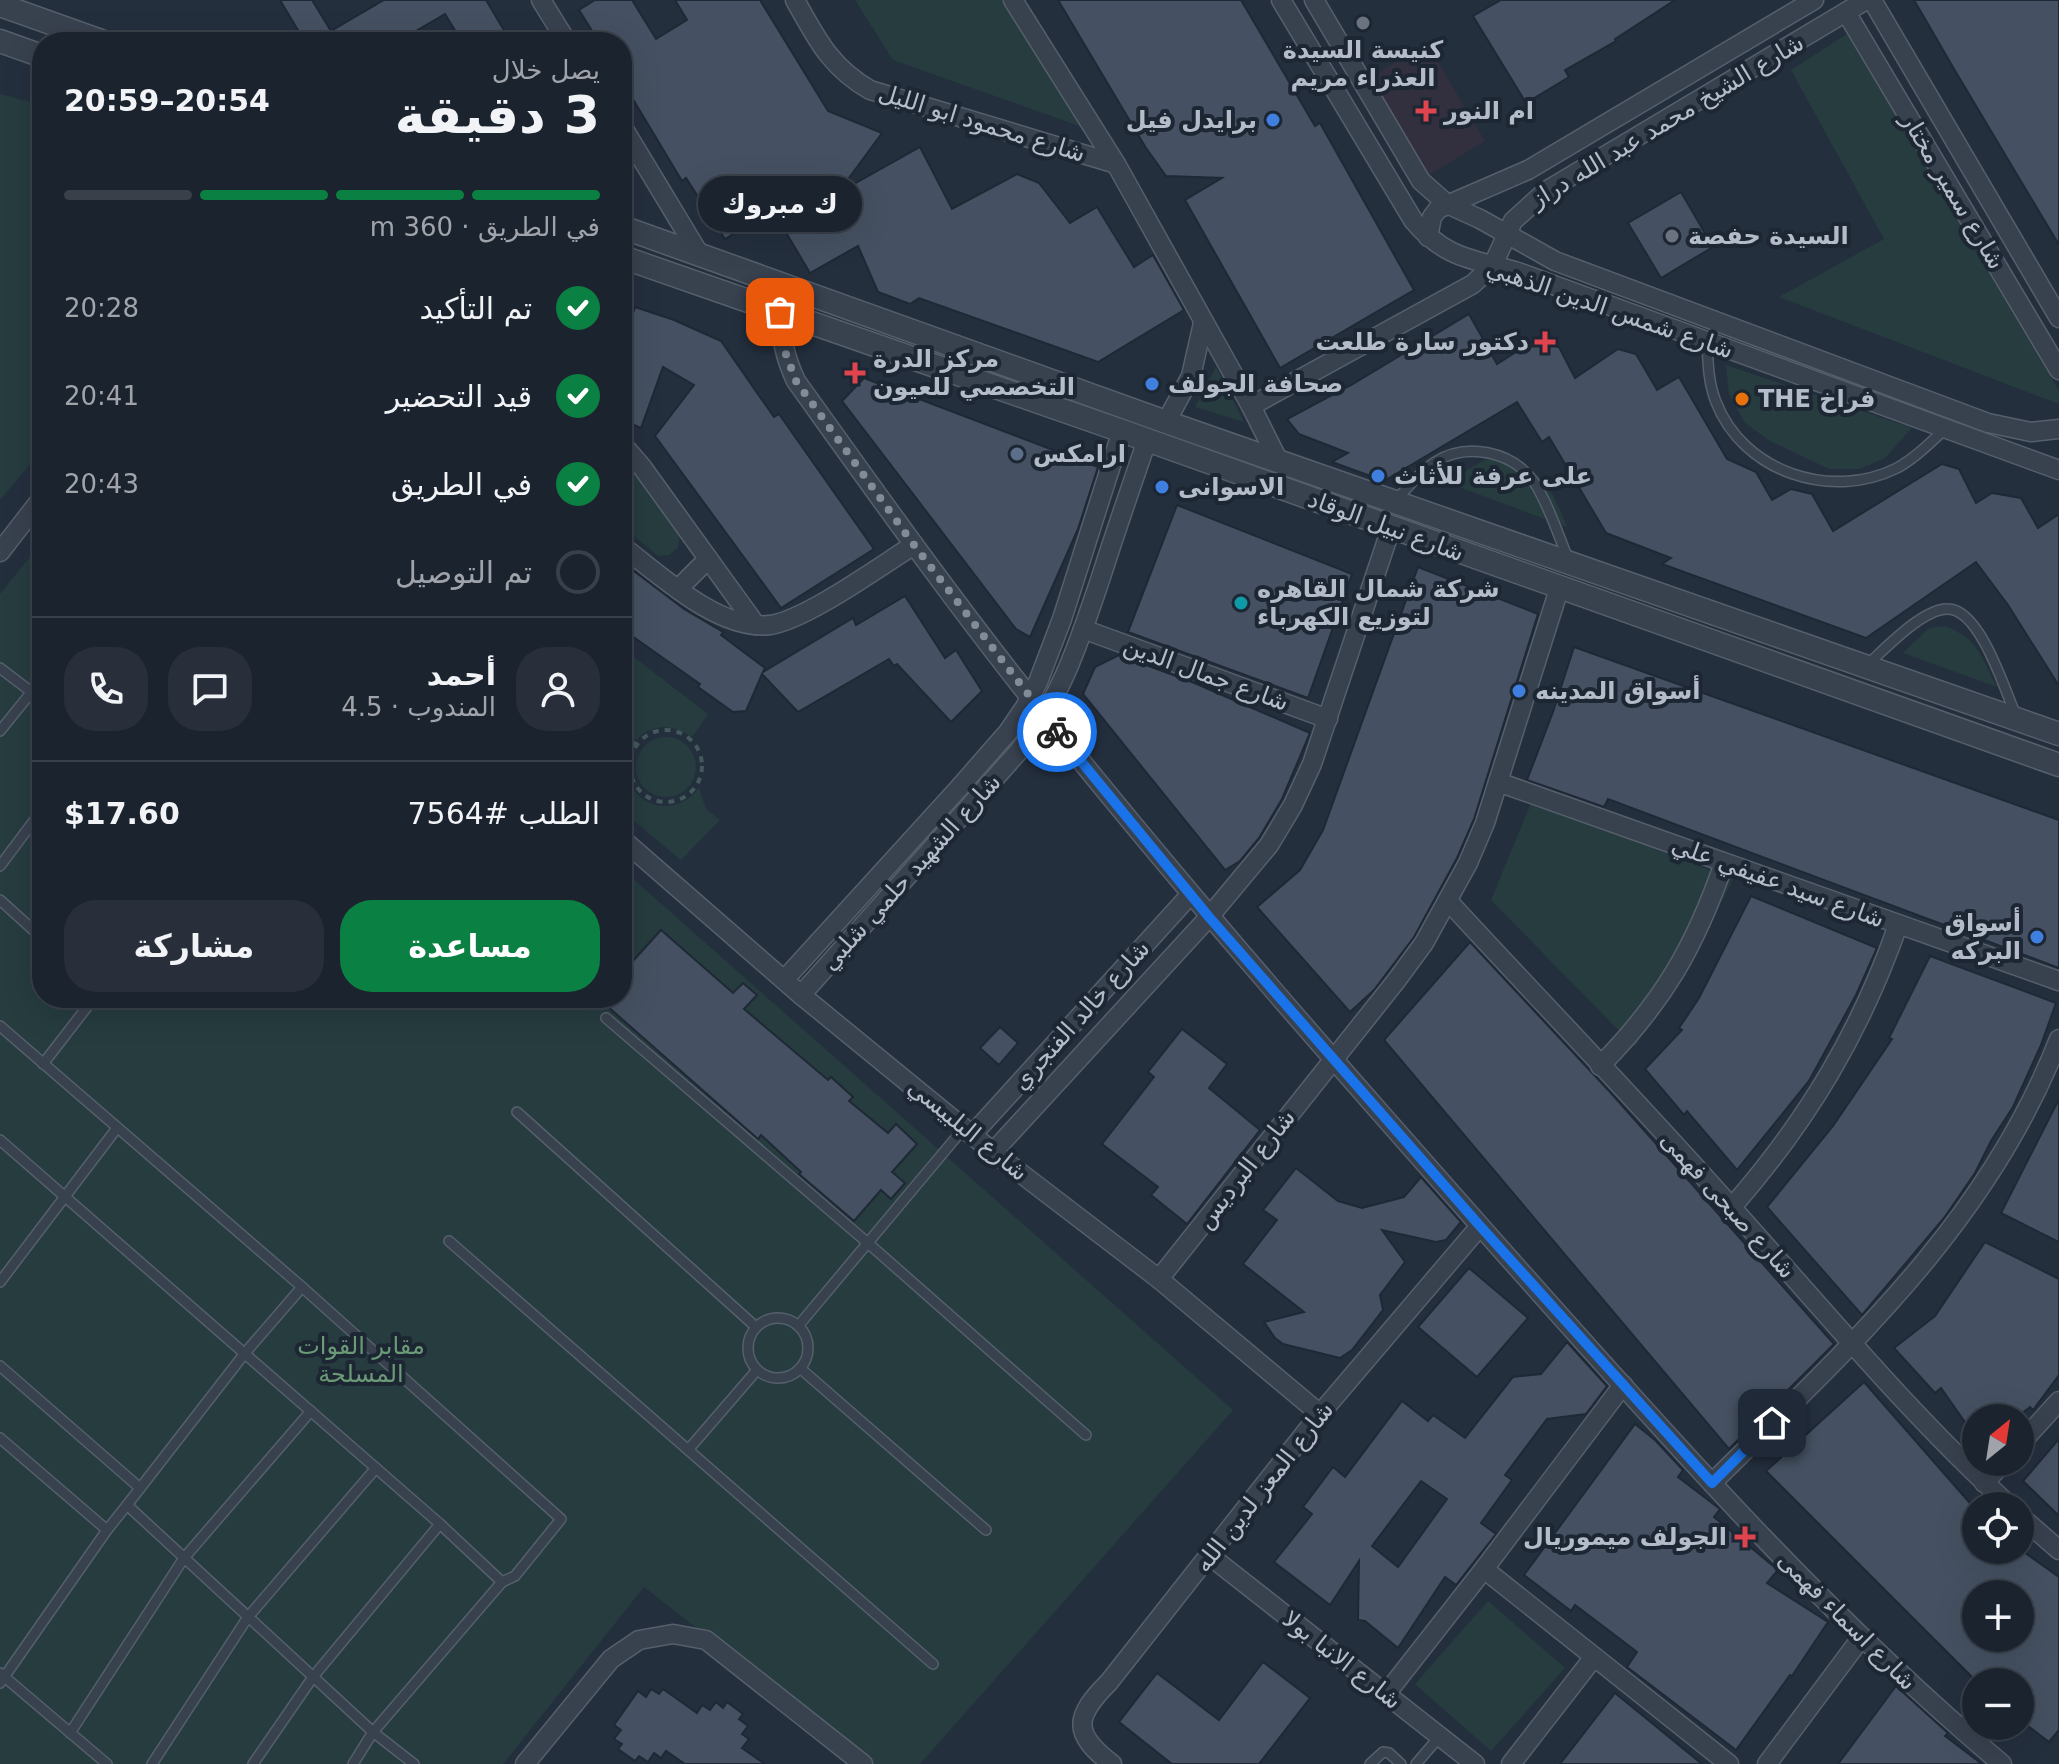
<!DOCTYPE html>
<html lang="ar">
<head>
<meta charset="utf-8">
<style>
  :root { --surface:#1b232e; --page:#282f3a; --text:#f1f3f6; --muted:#a0a4aa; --line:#39404a; --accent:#0b8043 }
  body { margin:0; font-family:"DejaVu Sans","Noto Sans Arabic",sans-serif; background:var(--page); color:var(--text); direction:rtl; height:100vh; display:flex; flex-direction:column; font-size:30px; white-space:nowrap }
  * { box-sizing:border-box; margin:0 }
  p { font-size:26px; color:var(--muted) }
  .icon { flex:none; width:44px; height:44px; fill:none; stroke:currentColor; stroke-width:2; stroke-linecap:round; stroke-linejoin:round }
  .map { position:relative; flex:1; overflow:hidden; direction:ltr }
  .panel { position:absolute; left:32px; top:32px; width:600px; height:976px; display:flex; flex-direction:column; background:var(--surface); border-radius:32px; box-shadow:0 8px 32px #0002,0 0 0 2px var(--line); direction:rtl }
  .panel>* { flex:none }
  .needle { width:52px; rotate:30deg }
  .tools { position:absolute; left:1962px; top:1404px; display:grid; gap:16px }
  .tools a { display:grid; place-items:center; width:72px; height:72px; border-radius:50%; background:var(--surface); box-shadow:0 8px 32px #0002,0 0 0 2px var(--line); font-size:40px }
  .pin { position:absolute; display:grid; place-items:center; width:68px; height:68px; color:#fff; margin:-34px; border-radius:16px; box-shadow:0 4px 12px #0006 }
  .courier { position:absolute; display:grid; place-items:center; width:80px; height:80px; margin:-40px; border:6px solid #1a73e8; border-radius:50%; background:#fff; color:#222; box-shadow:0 2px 10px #0007 }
  .bubble { position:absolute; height:56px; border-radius:28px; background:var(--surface); box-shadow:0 8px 32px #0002,0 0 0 2px var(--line); font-size:26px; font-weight:700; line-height:56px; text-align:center; direction:rtl }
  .overview em { font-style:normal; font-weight:700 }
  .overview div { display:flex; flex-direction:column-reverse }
  .overview { display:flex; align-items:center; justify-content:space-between; height:136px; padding:0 32px }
  h1 { font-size:52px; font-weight:700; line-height:60px }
  .bar { display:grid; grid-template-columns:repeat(4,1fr); gap:12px 8px; align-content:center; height:96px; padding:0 32px }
  .bar i { height:10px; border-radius:6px; background:var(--line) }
  .bar .on { background:var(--accent) }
  .bar p { grid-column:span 4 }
  .line { display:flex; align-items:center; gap:20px; padding:0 32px; border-top:2px solid var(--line) }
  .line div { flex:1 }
  .round { display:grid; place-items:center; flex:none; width:84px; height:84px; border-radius:32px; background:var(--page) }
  ol { padding:0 32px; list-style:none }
  li { display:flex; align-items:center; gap:24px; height:88px }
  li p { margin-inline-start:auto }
  li .icon { padding:8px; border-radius:50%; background:var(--accent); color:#fff; stroke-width:4 }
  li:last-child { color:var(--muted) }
  li i { width:44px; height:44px; border:4px solid var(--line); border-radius:50% }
  .primary-button { display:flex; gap:16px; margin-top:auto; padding:16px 32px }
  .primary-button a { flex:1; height:92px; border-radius:32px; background:var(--accent); color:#fff; font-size:32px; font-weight:700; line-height:92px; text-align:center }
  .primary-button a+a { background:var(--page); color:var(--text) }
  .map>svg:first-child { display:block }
</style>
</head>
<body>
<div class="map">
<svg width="2059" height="1764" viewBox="0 0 2059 1764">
  <rect width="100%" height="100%" fill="#242f3e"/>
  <path fill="#32303f" d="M1427,44L1485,141L1424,178L1366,80Z"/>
  <g fill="#263c3f">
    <path d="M855,0H1004L1085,128L893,60Z"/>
    <path d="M1847,34L2059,391V404L1779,297L1884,239L1791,70Z"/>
    <path d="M0,94L42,105V450L0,500Z"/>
    <path d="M1726,365L1912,428L1885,458L1860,469H1829L1770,441L1745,423L1729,394Z"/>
    <path d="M1216,367L1244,422L1195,407Z"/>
    <path d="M622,450L680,533L678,548L669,555L658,556L622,526Z"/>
    <path d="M1490,457C1539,464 1550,484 1567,527L1453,485L1467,470Z"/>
    <path d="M42,542V998H622V869L1233,1410L920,1764H871L644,1587L503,1764H0V594Z"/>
    <path d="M1945,626C1979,639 1981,657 1997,687L1903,653L1929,628Z"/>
    <path d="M622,648L708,714L692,737C674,724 653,723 636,740L622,729Z"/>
    <circle cx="666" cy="767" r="30"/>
    <path d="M622,738L632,745C607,792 667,830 699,788L706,809L720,820L681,860L622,811Z"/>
    <path d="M1532,801L1733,879L1691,961L1635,1047L1491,900Z"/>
    <path d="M1488,1601L1565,1668L1491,1751L1415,1684Z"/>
  </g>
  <g fill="#455162" stroke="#1f2835" stroke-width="2" fill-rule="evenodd">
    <path d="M280,0H312L331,31L384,0H486L511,42H462L445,14L397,42H305Z"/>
    <path d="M595,0H632L656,39L687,20L675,0H760L828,111L882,133L838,193L920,147L952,209L1017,174L1039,183L1070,223L1097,207L1134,267L1153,255L1184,310L1098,362L919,298L910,304L878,292L858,246L810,273L772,209L725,239L686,178L682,181L622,81V42H599L579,10Z"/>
    <path d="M1058,0H1241L1315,126L1320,123L1414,290L1280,368L1185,200L1222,178L1166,176L1146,148Z"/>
    <path d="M1501,0H1675L1615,39L1616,41L1565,70L1569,77L1526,103L1473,16Z"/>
    <path d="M1914,0H2059V245L1957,74Z"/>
    <path d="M1681,192L1713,247L1661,278L1628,223Z"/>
    <path d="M635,307L674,320L721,341L774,417L779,414L874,549L781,608L655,436L694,385L663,367L641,428L622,420V350Z"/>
    <path d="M1469,314L1497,364L1535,340L1559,347L1575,378L1618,349L1636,354L1657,390L1679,377L1727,459L1756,472L1772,500L1791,489L1812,494L1833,531L1942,464L1959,469L1976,503L1992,493L2021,498L2038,528L2059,514V686L2008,605L1976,562L1866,638L1662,564L1671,558L1606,533L1549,437L1542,442L1517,402L1384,481L1332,462L1348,453L1299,434L1287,419L1353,384Z"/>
    <path d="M864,378L1098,467L1078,529L1030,637L1016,629L842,401Z"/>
    <path d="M1177,505L1352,574L1308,698L1128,632Z"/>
    <path d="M622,562L684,609L723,632L721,635L765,668L763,672L853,618L856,625L905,596L945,658L956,650L982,691L951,722L897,664L894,666L889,659L798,712L762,674L746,711L733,712L698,687L700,684L622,629Z"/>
    <path d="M1418,567L1538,614L1474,819L1457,858L1414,937L1374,990L1350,1012L1257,907L1300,870L1323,830Z"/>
    <path d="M1574,647L2059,820V968L1608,799L1604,807L1527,780L1553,712Z"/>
    <path d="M1119,655L1192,682L1310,733L1282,799L1259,838L1240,861L1225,870L1083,694L1095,667Z"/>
    <path d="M1751,896L1877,948L1856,995L1809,1081L1737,1170L1687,1111L1684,1115L1645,1069L1682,1030L1679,1028L1699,998Z"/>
    <path d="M661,930L733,993L743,983L757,995L744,1009L828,1080L831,1077L853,1097L849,1101L888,1133L896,1124L917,1144L892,1172L905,1183L891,1199L881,1190L854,1221L799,1174L801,1172L761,1135L758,1139L598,998H622V973Z"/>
    <path d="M1470,942L1610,1092L1834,1344L1729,1449L1384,1040Z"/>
    <path d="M1930,956L2056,1003L2041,1045L2013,1107L1991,1141L1975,1173L1944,1218L1862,1315L1767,1207L1833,1126L1892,1039L1889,1038Z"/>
    <path d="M1000,1027L1018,1043L999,1065L980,1048Z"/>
    <path d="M1182,1029L1227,1064L1209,1088L1260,1130L1187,1224L1151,1195L1158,1187L1102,1144L1154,1077L1148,1072Z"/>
    <path d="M2059,1099V1242L2001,1213Z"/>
    <path d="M1296,1168L1338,1201L1362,1208L1404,1197L1421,1177L1461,1222L1446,1240L1436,1242L1382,1230L1405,1262L1380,1295L1383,1310L1352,1350L1340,1358L1283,1344L1275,1338L1264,1322L1304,1312L1243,1264L1277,1220L1263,1210Z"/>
    <path d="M1985,1242L2059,1279V1375L2033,1410L2030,1407L2016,1418H1976V1438L1941,1388L1935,1393L1894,1348L1935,1316Z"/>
    <path d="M1469,1268L1528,1318L1477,1377L1418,1327Z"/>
    <path d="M1567,1342L1607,1386L1586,1414L1547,1419L1505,1475L1512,1480L1481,1523L1496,1534L1456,1585L1445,1577L1398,1648L1365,1621L1358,1620L1359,1561L1330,1605L1274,1562L1312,1514L1303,1507L1333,1467L1345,1477L1402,1401L1428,1421L1433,1415L1465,1438L1513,1377L1541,1374ZM1421,1481L1447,1499L1398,1567L1372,1546Z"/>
    <path d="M1864,1382L1976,1510V1550H2021L2059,1577V1730L2049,1742L2020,1720V1682H1977L1766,1471ZM1976,1594H2020V1638H1976Z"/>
    <path d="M1635,1424L1655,1440L1683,1470L1678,1477L1720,1509L1714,1517L1778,1570L1767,1583L1828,1622L1792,1676L1790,1675L1736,1750L1627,1667L1637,1652L1575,1605L1571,1611L1524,1575Z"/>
    <path d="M2059,1439V1516L2023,1481Z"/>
    <path d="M1263,1662L1310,1698L1259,1764H1172L1119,1722L1157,1673L1219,1720Z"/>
    <path d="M1896,1686L1948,1733L1945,1736L1982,1764H1838Z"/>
    <path d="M651,1689L659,1694L663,1689L697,1713L702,1705L710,1710L716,1702L723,1708L727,1702L743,1714L739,1719L748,1726L742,1734L749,1739L742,1748L765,1764H685L666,1751L661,1758L654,1753L648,1762L639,1756L635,1761L618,1749L622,1744L614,1739L621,1730L614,1725L638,1691L646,1697Z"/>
    <path d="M1615,1693L1702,1764H1560Z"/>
  </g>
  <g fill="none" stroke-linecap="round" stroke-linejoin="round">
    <defs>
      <g id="service">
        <path d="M1707,341C1708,362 1708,382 1716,402C1743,472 1831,501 1897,468C1915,458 1930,443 1945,429"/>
        <path d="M1395,501C1408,488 1419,472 1435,462C1467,442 1512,451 1534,482C1549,505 1558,535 1569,561"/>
        <path d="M1867,665C1885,649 1923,608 1948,609C1980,609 2005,690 2016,716"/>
        <path d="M0,668L42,700"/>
        <path d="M0,731L42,679"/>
        <path d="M0,866L42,810"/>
        <path d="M0,900L42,938"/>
        <path d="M606,1018L869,1244L1086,1435"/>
        <path d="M0,1026L302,1287L561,1519L515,1576L502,1582"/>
        <path d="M43,1064L94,998"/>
        <path d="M517,1112L756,1327"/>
        <path d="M0,1140L440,1524"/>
        <path d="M449,1241L933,1664"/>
        <path d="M0,1282L117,1128"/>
        <circle cx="778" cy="1348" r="30"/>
        <path d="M799,1325L964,1128"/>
        <path d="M0,1366L140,1488"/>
        <path d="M801,1369L986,1530"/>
        <path d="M0,1438L107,1530L0,1683"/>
        <path d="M688,1450L757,1370"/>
        <path d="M127,1505L245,1353L302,1287"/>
        <path d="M107,1530L127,1505C209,1581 291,1657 373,1732L502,1582L440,1524L313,1677L253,1764"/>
        <path d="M0,1673L107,1764"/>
        <path d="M70,1733L184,1558L311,1411"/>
        <path d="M152,1764L248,1617L376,1468"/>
        <path d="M353,1764L373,1732L414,1764"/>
        <path d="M1370,1764L1383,1752L1389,1753L1401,1764"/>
        <path d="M1416,1764L1440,1736"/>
      </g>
      <g id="minor">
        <path d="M541,0L567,42"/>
        <path d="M795,0C817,39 830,67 870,90L1116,164"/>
        <path d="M1013,0L1116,164L1251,406L1279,462"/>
        <path d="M1281,0L1413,220C1445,259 1473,259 1518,272L2059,470"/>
        <path d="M1314,0L1421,181L1447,204L1480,219L1555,261L1988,423L2031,432L2059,429"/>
        <path d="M1872,0L2059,318"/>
        <path d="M1846,12L2059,370"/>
        <path d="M622,126L701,257"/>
        <path d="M1428,237L1432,217L1438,209L1528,170L1814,0"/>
        <path d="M780,312C781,338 785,358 796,381C877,494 957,607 1044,715C1192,900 1349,1078 1506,1255C1664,1432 1820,1611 2002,1764"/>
        <path d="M1251,406L1473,284L1493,265L1513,221L1546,191L1866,0"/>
        <path d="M1166,422L1191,376L1203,323"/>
        <path d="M622,444L642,467L756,625"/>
        <path d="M622,546C660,575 719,631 770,625C806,620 880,566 914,545"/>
        <path d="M0,552L42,498"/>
        <path d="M678,589L708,559"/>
        <path d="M1083,629L1328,719"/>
        <path d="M1498,782L2059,981"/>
        <path d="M622,839L801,995L993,1152L1159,1279L1320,1414"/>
        <path d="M1449,902C1544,1005 1641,1105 1733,1209C1823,1309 1910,1415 2010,1506"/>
        <path d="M784,980L958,789L1008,732L1025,707L1038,682L1062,619L1122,431"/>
        <path d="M801,995L1019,751C1060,702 1080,639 1100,580C1115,533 1131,487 1147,440"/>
        <path d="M1600,1066C1663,1002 1695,947 1724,863"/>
        <path d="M972,1135L1190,895"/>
        <path d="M993,1152L1209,917L1269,845L1293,805L1312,764L1391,528"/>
        <path d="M1732,1207C1808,1120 1860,1033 1898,925"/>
        <path d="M1159,1279L1396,981L1424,943L1468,863L1485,823L1559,589"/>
        <path d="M2020,1444L2059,1401"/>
        <path d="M1712,1483C1849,1347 1987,1224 2059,1039"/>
        <path d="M1984,1483L2004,1462"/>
        <path d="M2020,1516L2059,1550"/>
        <path d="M1210,1556L1475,1764"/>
        <path d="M1484,1569L1729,1764"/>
        <path d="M1386,1694L1484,1569L1623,1385"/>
        <path d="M525,1764L611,1659L639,1640L673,1634L706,1640L863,1764"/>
        <path d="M1112,1764C1071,1733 1075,1716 1109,1682L1320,1414L1480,1226"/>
        <path d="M1511,1764L1594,1657"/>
        <path d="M1767,1764L1861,1638"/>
      </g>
      <g id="tertiary">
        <path d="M0,5L104,42"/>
        <path d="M0,41L42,56"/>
        <path d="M622,227L1166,422L2059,734"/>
        <path d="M622,257L1122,431L2059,765"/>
      </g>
    </defs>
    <use href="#service" stroke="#565f6c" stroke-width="12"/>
    <use href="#minor" stroke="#565f6c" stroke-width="21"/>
    <use href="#tertiary" stroke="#565f6c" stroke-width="25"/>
    <g stroke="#44595c" stroke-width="4" stroke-dasharray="6 6" stroke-linecap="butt">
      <circle cx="666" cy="766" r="36"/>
      <path d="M622,734L637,745"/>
    </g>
    <use href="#service" stroke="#38414e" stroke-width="9"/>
    <use href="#minor" stroke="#38414e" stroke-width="18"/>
    <use href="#tertiary" stroke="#38414e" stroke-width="22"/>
  </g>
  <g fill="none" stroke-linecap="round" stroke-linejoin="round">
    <path stroke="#828b98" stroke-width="8" stroke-dasharray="0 14.4" d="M780,312L781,341L796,381L914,545L1057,732"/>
    <path stroke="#1a73e8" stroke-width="10" d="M1057,732L1209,917L1480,1226L1712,1483L1772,1423"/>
  </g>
  <g fill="#6b7280" stroke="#1d2633" stroke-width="3">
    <circle cx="1363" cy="23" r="8"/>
    <circle cx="1672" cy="236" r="8"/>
  </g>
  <g fill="#e0444e" stroke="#1d2633" stroke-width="3">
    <path d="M1422 99h8v8h8v8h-8v8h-8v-8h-8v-8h8z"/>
    <path d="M1541 330h8v8h8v8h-8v8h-8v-8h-8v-8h8z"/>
    <path d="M851 361h8v8h8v8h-8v8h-8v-8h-8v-8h8z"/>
    <path d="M1741 1525h8v8h8v8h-8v8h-8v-8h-8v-8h8z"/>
  </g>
  <g fill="#3f7fe0" stroke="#1d2633" stroke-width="3">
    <circle cx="1273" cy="120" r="8"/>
    <circle cx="1152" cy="384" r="8"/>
    <circle cx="1378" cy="476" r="8"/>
    <circle cx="1162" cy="487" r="8"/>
    <circle cx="1519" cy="691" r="8"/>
    <circle cx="2037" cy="937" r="8"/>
  </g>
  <circle fill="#e8710a" stroke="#1d2633" stroke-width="3" cx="1742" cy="399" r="8"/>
  <circle fill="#5c6f8a" stroke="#1d2633" stroke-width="3" cx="1017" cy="454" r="8"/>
  <circle fill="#0f9aa8" stroke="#1d2633" stroke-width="3" cx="1241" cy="603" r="8"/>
  <g text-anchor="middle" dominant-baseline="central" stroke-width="8" stroke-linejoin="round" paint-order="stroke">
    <g font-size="24" font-weight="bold" fill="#b4bcc9" stroke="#1d2633" text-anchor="start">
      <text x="1363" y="50" text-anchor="middle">كنيسة السيدة<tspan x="1363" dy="28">العذراء مريم</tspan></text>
      <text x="1444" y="111">ام النور</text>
      <text x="1257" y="120" text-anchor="end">برايدل فيل</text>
      <text x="1688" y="236">السيدة حفصة</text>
      <text x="1529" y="342" text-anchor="end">دكتور سارة طلعت</text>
      <text x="873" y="359">مركز الدرة<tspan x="873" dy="28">التخصصي للعيون</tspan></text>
      <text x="1168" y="384">صحافة الجولف</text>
      <text x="1758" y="399">THE فراخ</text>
      <text x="1033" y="454">ارامكس</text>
      <text x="1394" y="476">على عرفة للأثاث</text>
      <text x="1178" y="487">الاسوانى</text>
      <text x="1257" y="589">شركة شمال القاهره<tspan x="1257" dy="28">لتوزيع الكهرباء</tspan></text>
      <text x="1535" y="691">أسواق المدينه</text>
      <text x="2021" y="923" text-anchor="end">أسواق<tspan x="2021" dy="28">البركه</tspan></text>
      <text x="1727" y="1537" text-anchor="end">الجولف ميموريال</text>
    </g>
    <g font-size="24" fill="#b4bcc9" stroke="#1d2633">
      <text transform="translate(1667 121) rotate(-31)">شارع الشيخ محمد عبد الله دراز</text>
      <text transform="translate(982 123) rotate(17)">شارع محمود ابو الليل</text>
      <text transform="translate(1953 191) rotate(59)">شارع سمير مختار</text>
      <text transform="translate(1610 309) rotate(19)">شارع شمس الدين الذهبي</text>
      <text transform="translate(1386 526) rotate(20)">شارع نبيل الوقاد</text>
      <text transform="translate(1206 674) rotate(20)">شارع جمال الدين</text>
      <text transform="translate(911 872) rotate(-48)">شارع الشهيد حلمي شلبي</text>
      <text transform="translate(1778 882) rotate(20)">شارع سيد عفيفي علي</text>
      <text transform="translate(1081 1015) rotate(-48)">شارع خالد الفنجري</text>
      <text transform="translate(968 1130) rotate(39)">شارع البلبيسي</text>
      <text transform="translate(1246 1169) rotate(-52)">شارع البرديس</text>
      <text transform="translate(1728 1205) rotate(48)">شارع صبحى فهمى</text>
      <text transform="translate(1264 1487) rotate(-52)">شارع المعز لدين الله</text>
      <text transform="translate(1847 1621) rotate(45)">شارع اسماء فهمى</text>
      <text transform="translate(1342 1660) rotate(38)">شارع الانبا بولا</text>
    </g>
    <g font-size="24" fill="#6b9a76" stroke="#1d2633">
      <text x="361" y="1346">مقابر القوات<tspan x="361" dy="28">المسلحة</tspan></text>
    </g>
  </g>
</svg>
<div class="tools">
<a><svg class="needle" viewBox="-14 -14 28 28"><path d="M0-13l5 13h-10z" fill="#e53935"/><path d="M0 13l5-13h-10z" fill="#a0a4aa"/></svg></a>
<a><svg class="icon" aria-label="locate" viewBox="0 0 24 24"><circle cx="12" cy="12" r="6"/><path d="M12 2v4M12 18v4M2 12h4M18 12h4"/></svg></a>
<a>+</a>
<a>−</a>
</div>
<div class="pin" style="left:780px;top:312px;background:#ea580c"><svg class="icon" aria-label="bag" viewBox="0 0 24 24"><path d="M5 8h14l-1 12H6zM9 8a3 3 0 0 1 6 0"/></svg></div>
<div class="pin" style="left:1772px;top:1423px;background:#1f2937"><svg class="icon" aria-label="home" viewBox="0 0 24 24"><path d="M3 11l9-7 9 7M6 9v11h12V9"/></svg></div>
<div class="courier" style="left:1057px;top:732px"><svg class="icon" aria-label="bike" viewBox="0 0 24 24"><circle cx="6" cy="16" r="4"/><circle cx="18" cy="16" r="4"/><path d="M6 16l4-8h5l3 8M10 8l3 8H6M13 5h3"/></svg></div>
<div class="bubble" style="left:698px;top:176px;width:164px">ك مبروك</div>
<section class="panel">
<div class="overview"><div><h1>3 دقيقة</h1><p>يصل خلال</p></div><em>20:54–20:59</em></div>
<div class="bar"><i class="on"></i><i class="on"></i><i class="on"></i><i></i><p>في الطريق · 360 m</p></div>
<ol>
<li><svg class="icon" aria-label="check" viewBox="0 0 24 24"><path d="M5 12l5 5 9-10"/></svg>تم التأكيد<p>20:28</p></li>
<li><svg class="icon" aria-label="check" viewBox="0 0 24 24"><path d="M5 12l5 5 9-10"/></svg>قيد التحضير<p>20:41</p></li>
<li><svg class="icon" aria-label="check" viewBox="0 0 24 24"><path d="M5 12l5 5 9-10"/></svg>في الطريق<p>20:43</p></li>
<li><i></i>تم التوصيل</li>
</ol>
<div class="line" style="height:144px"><a class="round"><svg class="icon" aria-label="person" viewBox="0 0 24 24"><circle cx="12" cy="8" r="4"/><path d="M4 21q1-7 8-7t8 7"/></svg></a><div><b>أحمد</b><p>المندوب · 4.5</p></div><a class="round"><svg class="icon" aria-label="chat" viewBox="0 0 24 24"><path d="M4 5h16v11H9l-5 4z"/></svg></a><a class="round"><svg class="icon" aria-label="phone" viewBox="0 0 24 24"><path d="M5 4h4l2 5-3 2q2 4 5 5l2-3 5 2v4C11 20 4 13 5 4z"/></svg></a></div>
<div class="line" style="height:104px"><div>الطلب #7564</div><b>$17.60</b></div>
<div class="primary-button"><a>مساعدة</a><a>مشاركة</a></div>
</section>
</div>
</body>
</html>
